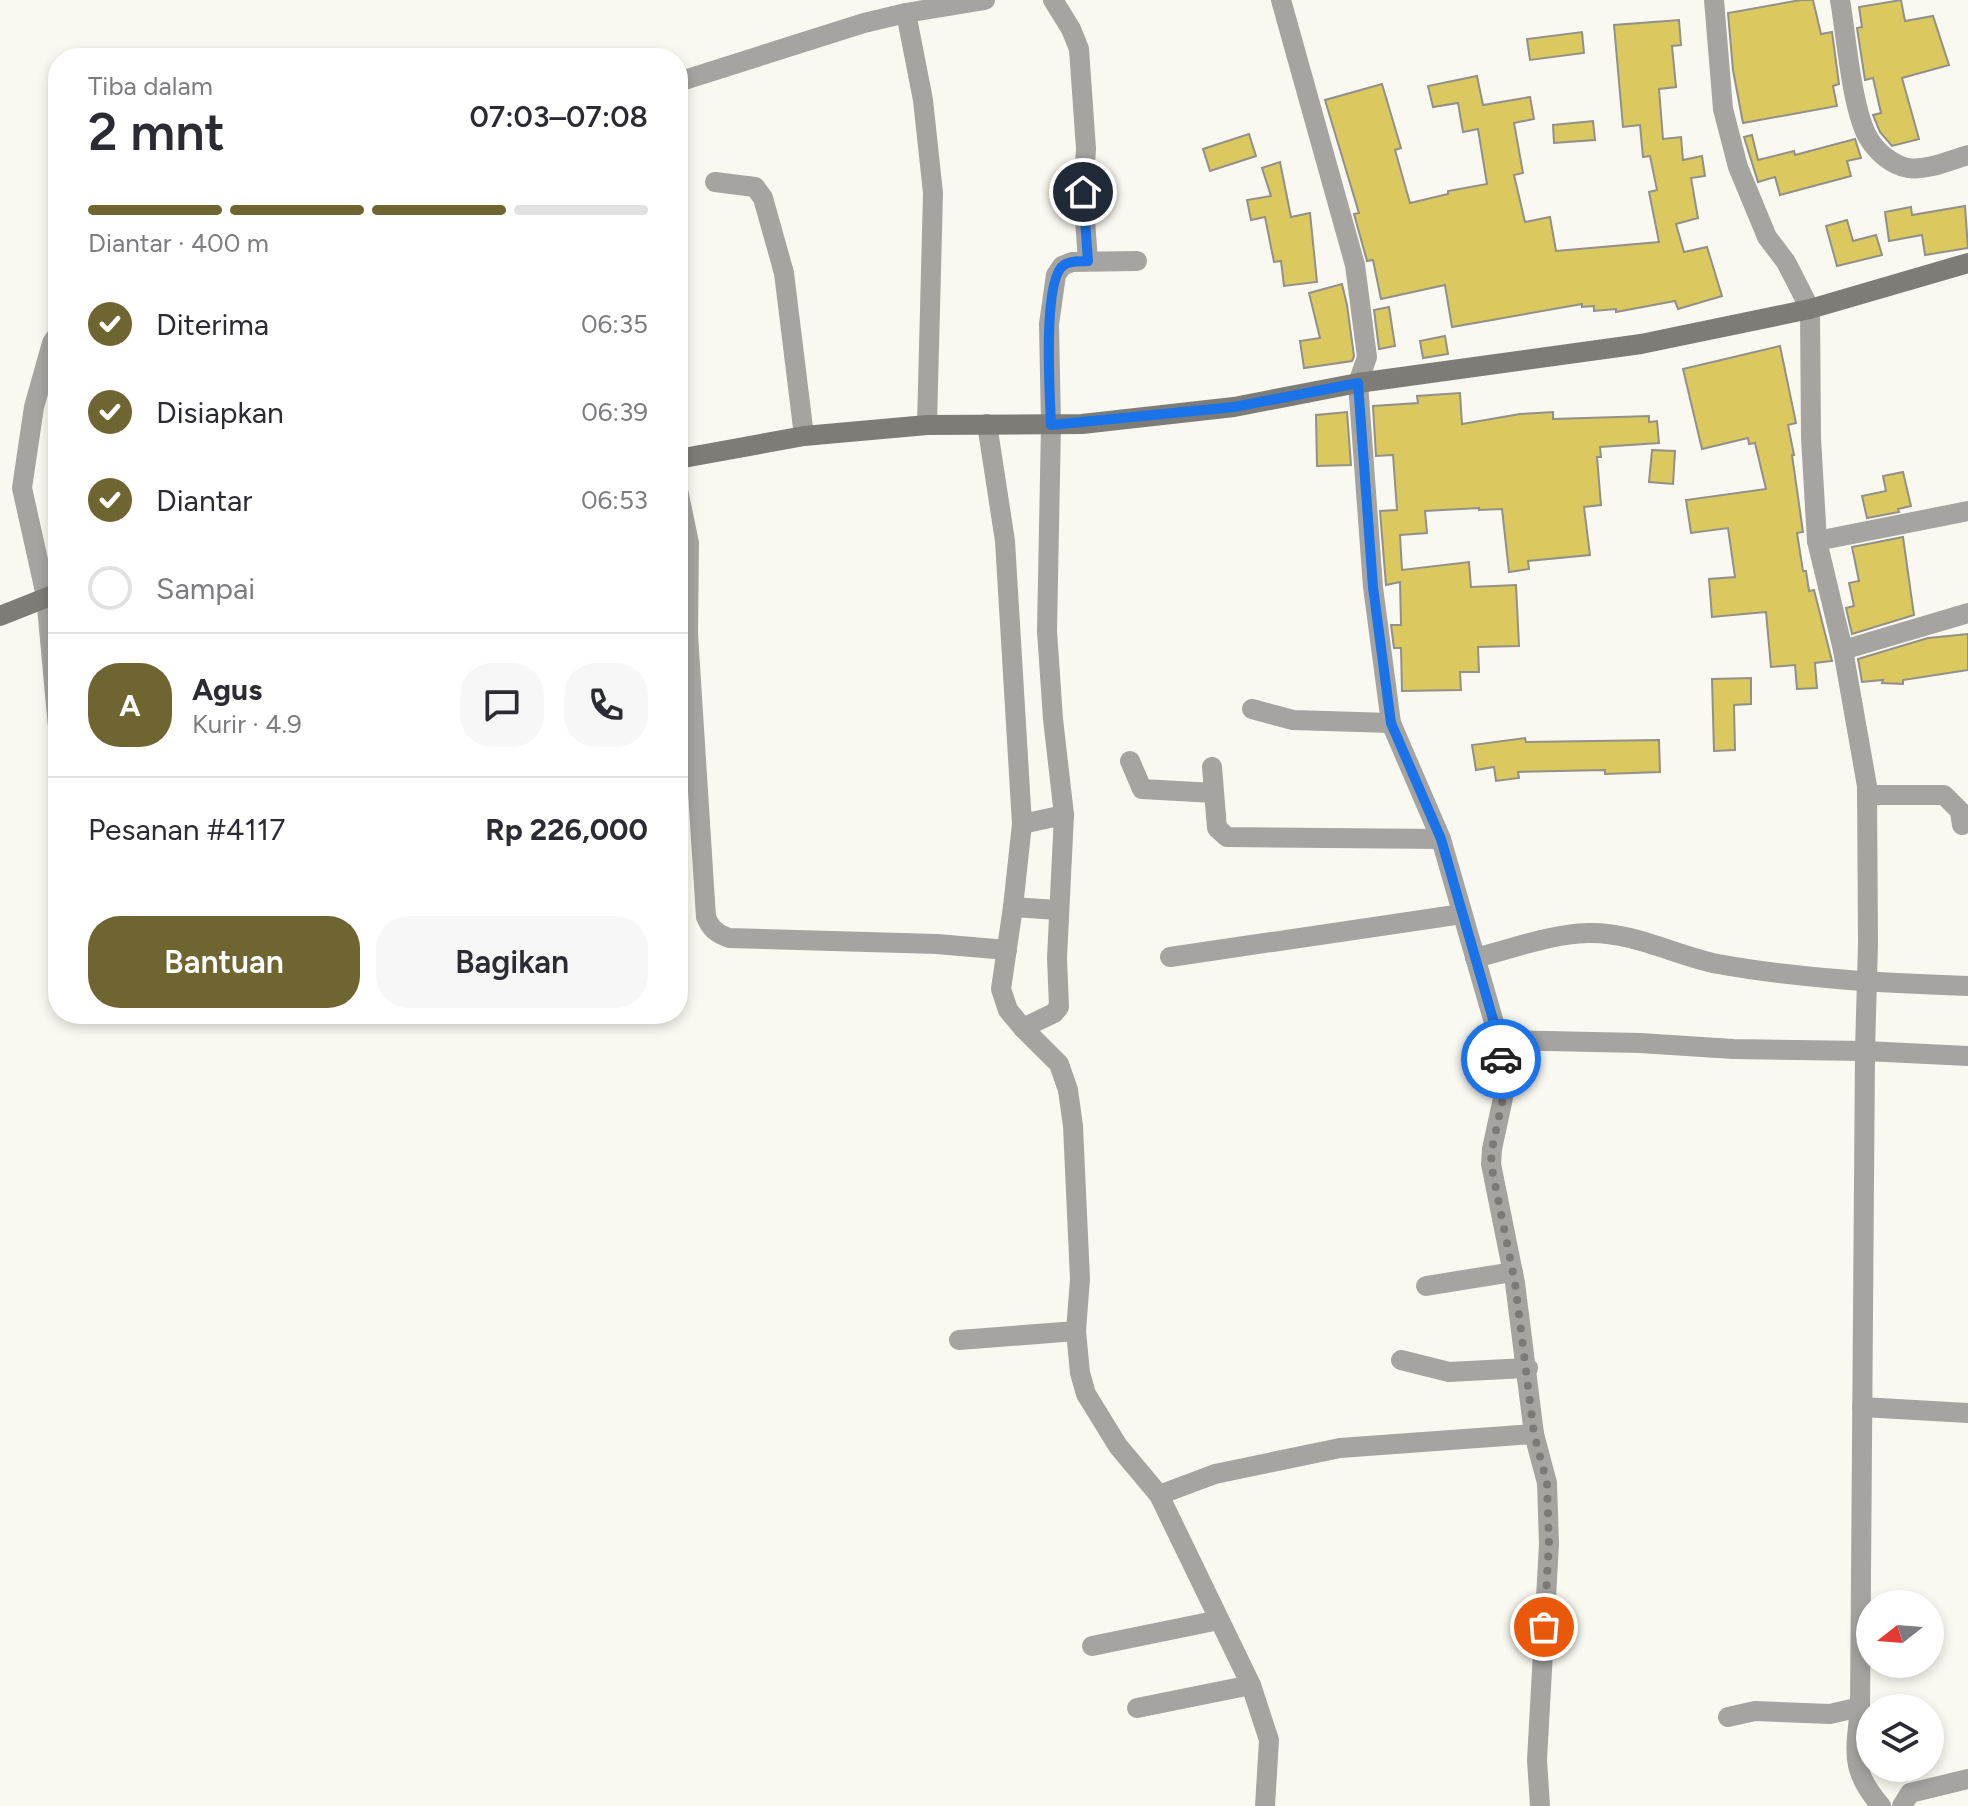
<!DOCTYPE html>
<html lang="id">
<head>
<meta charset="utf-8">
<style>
  :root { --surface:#fff; --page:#f7f7f7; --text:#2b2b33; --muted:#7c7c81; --line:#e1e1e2; --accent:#6e6531 }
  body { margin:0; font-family:Figtree,sans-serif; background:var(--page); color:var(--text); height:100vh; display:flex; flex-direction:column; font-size:30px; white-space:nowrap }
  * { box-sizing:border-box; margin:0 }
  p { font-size:26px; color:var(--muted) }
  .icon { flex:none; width:44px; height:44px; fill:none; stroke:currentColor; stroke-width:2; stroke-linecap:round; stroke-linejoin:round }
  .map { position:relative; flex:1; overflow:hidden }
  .sheet { position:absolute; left:48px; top:48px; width:640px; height:976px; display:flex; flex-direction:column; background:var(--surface); border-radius:32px; box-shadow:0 4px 12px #0003 }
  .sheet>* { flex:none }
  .needle { width:52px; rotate:253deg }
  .tools { position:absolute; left:1856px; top:1590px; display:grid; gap:16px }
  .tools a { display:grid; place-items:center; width:88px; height:88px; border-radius:50%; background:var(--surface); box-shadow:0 4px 12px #0003; font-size:40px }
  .pin { position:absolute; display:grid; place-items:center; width:68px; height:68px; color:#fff; margin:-34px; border:4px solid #fff; border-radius:50%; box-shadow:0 2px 8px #0007 }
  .courier { position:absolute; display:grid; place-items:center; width:80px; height:80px; margin:-40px; border:6px solid #1a73e8; border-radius:50%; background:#fff; color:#222; box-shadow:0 2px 10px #0007 }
  .head em { font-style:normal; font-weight:600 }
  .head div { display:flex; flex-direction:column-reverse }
  .head { display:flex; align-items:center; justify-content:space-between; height:136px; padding:0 40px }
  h1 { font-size:52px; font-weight:600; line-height:60px }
  .bar { display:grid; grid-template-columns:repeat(4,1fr); gap:12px 8px; align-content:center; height:96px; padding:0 40px }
  .bar i { height:10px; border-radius:6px; background:var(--line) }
  .bar .on { background:var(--accent) }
  .bar p { grid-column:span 4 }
  .line { display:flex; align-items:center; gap:20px; padding:0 40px; border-top:2px solid var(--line) }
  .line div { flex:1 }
  .round { display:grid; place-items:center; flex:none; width:84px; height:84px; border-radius:32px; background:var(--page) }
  ol { padding:0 40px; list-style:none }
  li { display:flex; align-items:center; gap:24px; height:88px }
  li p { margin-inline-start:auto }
  li .icon { padding:8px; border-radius:50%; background:var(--accent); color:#fff; stroke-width:4 }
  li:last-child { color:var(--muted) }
  li i { width:44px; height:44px; border:4px solid var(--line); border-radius:50% }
  .primary-button { display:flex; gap:16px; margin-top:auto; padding:16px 40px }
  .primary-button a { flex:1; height:92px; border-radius:32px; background:var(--accent); color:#fff; font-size:32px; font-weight:600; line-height:92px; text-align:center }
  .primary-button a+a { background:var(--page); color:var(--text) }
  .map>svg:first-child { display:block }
</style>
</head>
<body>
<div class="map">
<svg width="1968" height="1806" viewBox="0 0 1968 1806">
  <rect width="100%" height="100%" fill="#faf9f1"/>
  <g fill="#dbc85f" stroke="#919089" stroke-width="2">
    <path d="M1801,0H1813L1821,34L1832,32L1839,84L1833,86L1837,106L1743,123L1733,70L1728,13Z"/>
    <path d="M1901,0L1905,21L1933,16L1949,65L1902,78L1919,139L1892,146L1880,132L1873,115L1881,113L1873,78L1865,80L1857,28L1862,27L1859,7Z"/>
    <path d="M1679,20L1681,45L1672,46L1676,87L1659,89L1663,139L1681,137L1683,160L1702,156L1705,176L1691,178L1698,218L1676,224L1684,252L1707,247L1722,296L1678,309L1675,301L1616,312V309L1594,311V306L1582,307V304L1452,327L1445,285L1381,299L1373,260L1367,261L1354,214L1359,213L1325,100L1382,84L1401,148L1395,150L1410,203L1448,194V191L1487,184L1478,129L1463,132L1458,103L1433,107L1428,86L1477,76L1483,105L1530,97L1534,119L1514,123L1523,173L1514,175L1525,222L1550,217L1556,251L1659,242L1649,192L1657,190L1650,156L1643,157L1640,125L1623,127L1614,25Z"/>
    <path d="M1582,32L1584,53L1530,60L1527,39Z"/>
    <path d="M1593,121L1595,140L1554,143L1553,125Z"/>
    <path d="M1249,134L1256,156L1210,171L1203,149Z"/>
    <path d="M1752,135L1758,160L1794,151L1795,155L1855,139L1861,158L1847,161L1851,176L1780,195L1775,177L1758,182L1744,137Z"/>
    <path d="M1280,162L1291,217L1310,213L1317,282L1284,286L1281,261L1274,262L1265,217L1251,220L1247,200L1271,196L1262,168Z"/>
    <path d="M1965,206L1968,248L1925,255L1922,235L1889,241L1885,212L1911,207L1912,215Z"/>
    <path d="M1847,220L1853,241L1876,235L1882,255L1837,266L1826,226Z"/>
    <path d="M1342,284L1347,305L1354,356L1352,361L1304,368L1300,341L1320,338L1309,293Z"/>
    <path d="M1389,307L1395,346L1379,349L1374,310Z"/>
    <path d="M1445,336L1448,354L1423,358L1420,341Z"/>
    <path d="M1780,346L1796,423L1788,425L1794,455H1792L1803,532L1797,533L1803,571H1806L1809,591L1814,590L1832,661L1815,663L1817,688L1797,689L1795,665L1771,667L1766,612L1712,617L1709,579L1735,577L1728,528L1691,533L1686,500L1766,489L1755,443L1749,444L1748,438L1702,449L1683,369Z"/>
    <path d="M1460,393L1462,424L1520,414L1553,412V419L1649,416V422L1657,421L1659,443L1600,447L1601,457H1597L1601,505L1584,507L1590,555L1528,561L1529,569L1509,572L1502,509L1479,510V508L1425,511L1427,533L1400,535L1402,570L1469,562L1471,587L1516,585L1519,646L1478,647L1479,672H1460L1461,690L1402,691L1401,648H1394L1391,625H1401L1400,582L1386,585L1380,511L1397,510L1393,455L1376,456L1373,406L1418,403L1417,396Z"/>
    <path d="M1347,412L1351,465L1317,466L1316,415Z"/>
    <path d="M1652,450L1675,451L1673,484L1649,482Z"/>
    <path d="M1903,472L1911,506L1898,509L1899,512L1867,518L1862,496L1886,491L1883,476Z"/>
    <path d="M1903,537L1914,615L1852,634L1846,608L1854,606L1849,583L1859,581L1852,547Z"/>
    <path d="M1968,634V670L1903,680V684L1882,683L1883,680L1862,682L1858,659L1928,638Z"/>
    <path d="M1751,678V704L1734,705L1735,750L1714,751L1712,679Z"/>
    <path d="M1525,738L1526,742L1659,740L1660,772L1605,774V770L1518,772L1519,778L1496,781L1494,767L1476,770L1472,745Z"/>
  </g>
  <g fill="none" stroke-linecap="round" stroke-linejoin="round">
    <g stroke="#a5a4a1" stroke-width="20">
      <path d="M1053,0L1071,29L1079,49L1086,149L1083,192L1088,261"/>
      <path d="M1281,0L1355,265L1367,357L1358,383L1373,587L1391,723L1441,839L1499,1040L1503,1098L1492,1149L1491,1164L1515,1283L1534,1434L1547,1483L1549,1544L1537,1760L1540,1806"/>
      <path d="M1714,0L1723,109L1738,167L1767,237L1786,262L1810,309L1811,438L1817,541L1843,650L1867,786L1868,944L1865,1051L1860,1707C1856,1752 1849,1769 1881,1806"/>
      <path d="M1840,0C1846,34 1852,112 1869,139C1877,152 1892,165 1908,168C1926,171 1951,160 1968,155"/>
      <path d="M906,13L985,0"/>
      <path d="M678,82L864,23L906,13L923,100L933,193L927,425"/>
      <path d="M715,182L755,187L763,198L784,273L804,436"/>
      <path d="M58,334L52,343L34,407L22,488L46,596L58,727"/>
      <path d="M678,490L689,543L688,634L706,917C711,929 716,933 729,938L937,944L1007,950"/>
      <path d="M1817,541L1968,511"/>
      <path d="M1843,650L1968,613"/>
      <path d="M1252,709L1293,720L1391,723"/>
      <path d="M1130,761L1142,789L1214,793"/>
      <path d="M1212,767L1217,828L1227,837L1441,839"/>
      <path d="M1867,795H1944L1960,811L1962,825"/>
      <path d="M1022,824L1064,815"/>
      <path d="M1013,907L1058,910"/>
      <path d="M1170,957L1462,914"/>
      <path d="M1475,958C1512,949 1550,934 1588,933C1634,932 1674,955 1718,964C1801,979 1884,983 1968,986"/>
      <path d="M1023,1028L1054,1013L1059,1007L1057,958L1064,815L1053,719L1047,631L1051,425L1049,324L1056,275L1062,266L1072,262L1137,261"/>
      <path d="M1499,1040L1640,1043L1733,1049L1865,1051L1968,1056"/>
      <path d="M1426,1286L1513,1272"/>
      <path d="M1076,1331L1080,1373L1086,1394L1118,1446L1159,1495L1251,1685L1269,1740L1265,1806"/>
      <path d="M959,1340L1076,1331L1080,1279L1073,1126L1068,1090L1059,1064L1023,1028L1008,1010L1001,989L1013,907L1022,824L1005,541L987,424"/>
      <path d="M1401,1360L1449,1372L1528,1368"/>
      <path d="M1862,1407L1968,1413"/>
      <path d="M1159,1495L1215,1474L1340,1448L1534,1434"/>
      <path d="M1092,1646L1219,1620"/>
      <path d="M1137,1708L1251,1685"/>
      <path d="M1728,1717L1755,1711L1830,1714L1860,1707"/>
      <path d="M1902,1806L1910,1793L1968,1779"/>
    </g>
    <g stroke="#7d7c77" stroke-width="20">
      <path d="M678,459L804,436L927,425L1082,424L1234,407L1358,383L1641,344L1810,309L1968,263"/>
      <path d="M0,616L58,593"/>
    </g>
  </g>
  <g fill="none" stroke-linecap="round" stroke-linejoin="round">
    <path stroke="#7b7a76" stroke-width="8" stroke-dasharray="0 14.4" d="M1501,1059L1503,1098L1492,1149L1491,1164L1515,1283L1534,1434L1547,1483L1549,1544L1544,1627"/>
    <path stroke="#1a73e8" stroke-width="10" d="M1083,192L1088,261C1080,262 1071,260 1064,265C1042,279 1050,397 1051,425L1234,407L1358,383L1373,587L1391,723L1441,839L1499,1040L1501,1059"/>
  </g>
</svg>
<div class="tools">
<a><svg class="needle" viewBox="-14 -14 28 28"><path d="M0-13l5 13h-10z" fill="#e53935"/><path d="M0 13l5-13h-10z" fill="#7c7c81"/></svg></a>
<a><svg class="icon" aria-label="layers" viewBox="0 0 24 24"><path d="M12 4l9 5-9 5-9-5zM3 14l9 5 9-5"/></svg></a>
</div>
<div class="pin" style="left:1544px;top:1627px;background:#ea580c"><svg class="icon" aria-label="bag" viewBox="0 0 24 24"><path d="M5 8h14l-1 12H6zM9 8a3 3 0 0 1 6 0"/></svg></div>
<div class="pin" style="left:1083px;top:192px;background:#1f2937"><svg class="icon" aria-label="home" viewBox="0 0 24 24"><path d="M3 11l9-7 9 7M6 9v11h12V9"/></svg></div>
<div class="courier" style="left:1501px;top:1059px"><svg class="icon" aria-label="car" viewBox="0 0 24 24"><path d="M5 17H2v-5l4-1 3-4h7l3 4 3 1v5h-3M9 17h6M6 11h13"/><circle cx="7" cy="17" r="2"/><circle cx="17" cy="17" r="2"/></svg></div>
<section class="sheet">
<div class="head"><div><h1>2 mnt</h1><p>Tiba dalam</p></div><em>07:03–07:08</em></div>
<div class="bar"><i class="on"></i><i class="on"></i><i class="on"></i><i></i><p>Diantar · 400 m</p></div>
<ol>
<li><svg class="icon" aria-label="check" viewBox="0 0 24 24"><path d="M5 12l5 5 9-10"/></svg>Diterima<p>06:35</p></li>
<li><svg class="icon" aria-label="check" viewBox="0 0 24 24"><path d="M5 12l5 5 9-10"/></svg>Disiapkan<p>06:39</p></li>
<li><svg class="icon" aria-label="check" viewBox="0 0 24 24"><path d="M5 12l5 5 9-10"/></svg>Diantar<p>06:53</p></li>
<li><i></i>Sampai</li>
</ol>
<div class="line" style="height:144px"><b class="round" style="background:var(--accent);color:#fff">A</b><div><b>Agus</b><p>Kurir · 4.9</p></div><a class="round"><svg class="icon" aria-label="chat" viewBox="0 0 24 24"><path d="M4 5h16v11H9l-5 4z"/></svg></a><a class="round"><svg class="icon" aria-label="phone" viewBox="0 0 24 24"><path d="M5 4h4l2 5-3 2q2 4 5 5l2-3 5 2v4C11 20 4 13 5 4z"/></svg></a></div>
<div class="line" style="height:104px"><div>Pesanan #4117</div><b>Rp 226,000</b></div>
<div class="primary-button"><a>Bantuan</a><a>Bagikan</a></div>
</section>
</div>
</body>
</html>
